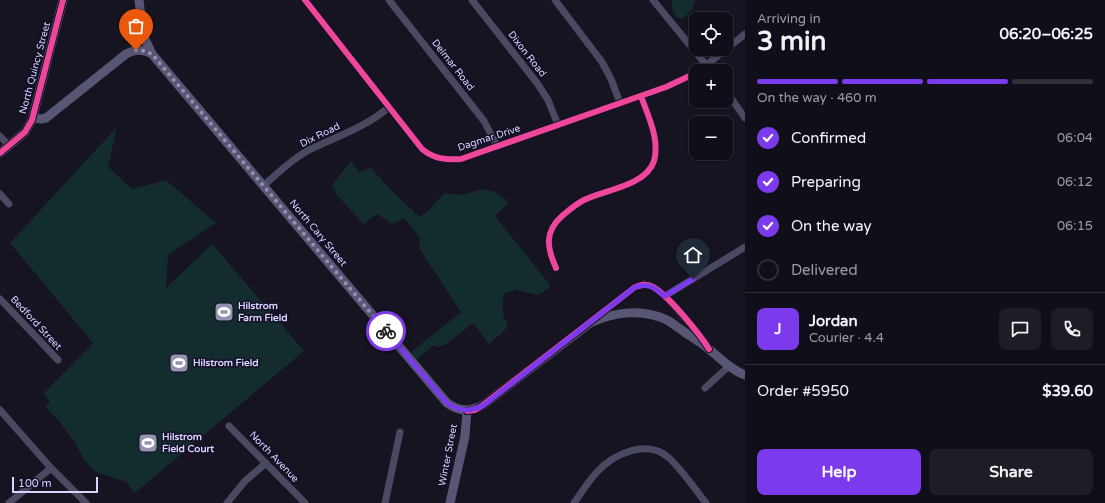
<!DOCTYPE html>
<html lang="en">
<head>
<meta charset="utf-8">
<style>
  :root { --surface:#100f19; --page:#1e1d26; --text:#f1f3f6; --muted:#9c9ca2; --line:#302f38; --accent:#7c3aed }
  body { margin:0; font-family:"Varela Round",sans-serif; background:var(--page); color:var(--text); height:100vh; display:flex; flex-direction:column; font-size:15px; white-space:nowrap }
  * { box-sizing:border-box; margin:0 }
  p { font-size:13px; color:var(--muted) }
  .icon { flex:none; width:22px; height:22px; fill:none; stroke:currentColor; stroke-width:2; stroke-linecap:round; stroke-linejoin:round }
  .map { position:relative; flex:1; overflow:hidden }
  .panel { display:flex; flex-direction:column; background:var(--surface); width:360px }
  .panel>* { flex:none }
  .buttons { position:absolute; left:689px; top:12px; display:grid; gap:8px }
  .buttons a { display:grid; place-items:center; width:44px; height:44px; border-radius:8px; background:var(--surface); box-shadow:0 1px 3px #0004,0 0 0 1px var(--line); font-size:20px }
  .scale { position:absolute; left:12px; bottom:10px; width:86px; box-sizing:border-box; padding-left:4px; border:2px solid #d9d4ff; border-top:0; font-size:11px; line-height:14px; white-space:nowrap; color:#d9d4ff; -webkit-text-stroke:3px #130f26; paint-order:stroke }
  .pin { position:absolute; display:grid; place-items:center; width:34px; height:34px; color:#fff; margin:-41px -17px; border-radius:50% 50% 50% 0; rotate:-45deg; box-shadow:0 0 4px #0007 }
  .pin .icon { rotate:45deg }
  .courier { position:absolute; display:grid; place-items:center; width:40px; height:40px; margin:-20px; border:3px solid #7c3aed; border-radius:50%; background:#fff; color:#222; box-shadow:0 1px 5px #0007 }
  .overview em { font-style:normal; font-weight:800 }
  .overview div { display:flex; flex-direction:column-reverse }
  .overview { display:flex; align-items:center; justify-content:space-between; height:68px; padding:0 12px }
  h1 { font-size:26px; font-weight:800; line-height:30px }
  .bar { display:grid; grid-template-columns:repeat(4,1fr); gap:6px 4px; align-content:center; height:48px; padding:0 12px }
  .bar i { height:5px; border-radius:3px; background:var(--line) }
  .bar .on { background:var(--accent) }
  .bar p { grid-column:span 4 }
  .line { display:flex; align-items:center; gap:10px; padding:0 12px; border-top:1px solid var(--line) }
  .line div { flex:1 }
  .round { display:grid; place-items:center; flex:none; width:42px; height:42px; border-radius:8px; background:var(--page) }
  ol { padding:0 12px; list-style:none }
  li { display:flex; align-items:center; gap:12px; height:44px }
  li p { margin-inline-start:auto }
  li .icon { padding:4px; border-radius:50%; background:var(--accent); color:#fff; stroke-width:4 }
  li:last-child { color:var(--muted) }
  li i { width:22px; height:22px; border:2px solid var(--line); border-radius:50% }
  .primary-button { display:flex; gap:8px; margin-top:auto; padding:8px 12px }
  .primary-button a { flex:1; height:46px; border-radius:8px; background:var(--accent); color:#fff; font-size:16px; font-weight:800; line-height:46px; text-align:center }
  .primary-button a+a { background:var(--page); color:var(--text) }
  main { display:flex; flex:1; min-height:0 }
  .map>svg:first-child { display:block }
</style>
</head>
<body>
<main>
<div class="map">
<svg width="745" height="503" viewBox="0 0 745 503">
  <rect width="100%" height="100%" fill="#161421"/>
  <g fill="#132c2d">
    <path d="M673,0H695L692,9L683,19L676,17L671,7Z"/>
    <path d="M117,127L108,167L132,189L166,180L216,223L168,255L166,288L212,244L304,351L135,493L126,482L96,472L85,461L75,443L59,421L45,407L50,401L43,394L93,343L10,243Z"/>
    <path d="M351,161L359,172L371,168L392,191L419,217L429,210L444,193L463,195L481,189L495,192L509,202L495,216L551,286L539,295L517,290L505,293C501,304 501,314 508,324L506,329L489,344L473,323L447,344L438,347L434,345L416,360L411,352L461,312L419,248L420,238L404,218L392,224L377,214L363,224L337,195L332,185Z"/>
  </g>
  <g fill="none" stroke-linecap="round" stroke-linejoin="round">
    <g stroke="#4a4962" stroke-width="7">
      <path d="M305,0L422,149C434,159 446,160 461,159L666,87L696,73"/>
      <path d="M389,0L484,121L497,146"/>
      <path d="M472,0L537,83L548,100L558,125"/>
      <path d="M555,0L602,62L611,79L620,103"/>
      <path d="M653,0L711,71"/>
      <path d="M699,71L745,34"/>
      <path d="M726,91L745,118"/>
      <path d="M0,136L9,146"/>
      <path d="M263,186C277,174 291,160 307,151C335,137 365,128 389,107"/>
      <path d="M0,194L9,204"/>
      <path d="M556,268C547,248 544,232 562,216C569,210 576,204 584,200C604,190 646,186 654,161C660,139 648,116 641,96"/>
      <path d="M665,296L745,247"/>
      <path d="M0,299L58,360"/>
      <path d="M595,319L635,287L644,284L652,286L665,296L702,338L707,345"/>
      <path d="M705,388L729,366"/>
      <path d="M0,410L51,468L86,503"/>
      <path d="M229,426L305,503"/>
      <path d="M9,503L51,468"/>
      <path d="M227,503L245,481L266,463"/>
      <path d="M385,503L400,432"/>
      <path d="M574,503C581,493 588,482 596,473C613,454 647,438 669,458C683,471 694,488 706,503"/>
    </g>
    <g stroke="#575674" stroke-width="9">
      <path d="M139,0L143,35L152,54"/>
      <path d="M33,118L41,119L46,118L126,54C136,49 142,49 152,54L447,403C460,412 470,412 483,405L590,323C614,312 642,308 667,320C674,324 681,330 687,334C695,339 703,344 710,350C721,359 731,370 745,375"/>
      <path d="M0,153L25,132L32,120L63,0"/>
      <path d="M450,503L465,436L467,411"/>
    </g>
    <defs>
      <g id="cycleway">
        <path d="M305,0L422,149C434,159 446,160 461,159L666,87L696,73"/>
        <path d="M0,153L25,132L32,120L63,0"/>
        <path d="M556,268C547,248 544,232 562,216C569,210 576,204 584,200C604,190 646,186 654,161C660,139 648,116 641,96"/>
        <path d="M467,411L475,410L483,405L635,287C641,285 647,283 653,287C668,295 699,333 709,349"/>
      </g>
    </defs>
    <use href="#cycleway" stroke="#130f26" stroke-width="8"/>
    <use href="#cycleway" stroke="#ed469a" stroke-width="6"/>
  </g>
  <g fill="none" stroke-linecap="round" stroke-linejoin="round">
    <path stroke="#9591b1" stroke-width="4" stroke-dasharray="0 7.2" d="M136,50H141L152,54L386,331"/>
    <path stroke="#7c3aed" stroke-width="5" d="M386,331L447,403C460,412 470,412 484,405L635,287C650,283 653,287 665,296L693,279"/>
  </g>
  <defs>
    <symbol id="stadium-square" viewBox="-11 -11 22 22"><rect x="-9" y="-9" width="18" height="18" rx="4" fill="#9591b1" stroke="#130f26"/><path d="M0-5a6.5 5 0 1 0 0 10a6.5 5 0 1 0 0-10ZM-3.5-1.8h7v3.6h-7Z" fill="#fff"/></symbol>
  </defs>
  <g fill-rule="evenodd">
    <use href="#stadium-square" x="213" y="301" width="22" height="22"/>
    <use href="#stadium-square" x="168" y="352" width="22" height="22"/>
    <use href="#stadium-square" x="137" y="432" width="22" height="22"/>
  </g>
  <g text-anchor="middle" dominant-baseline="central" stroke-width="3" stroke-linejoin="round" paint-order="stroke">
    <g font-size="10" fill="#d9d4ff" stroke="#130f26">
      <text transform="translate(527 54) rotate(52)">Dixon Road</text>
      <text transform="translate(453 65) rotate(52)">Delmar Road</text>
      <text transform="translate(35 68) rotate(-75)">North Quincy Street</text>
      <text transform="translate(320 135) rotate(-26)">Dix Road</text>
      <text transform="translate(489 138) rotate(-18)">Dagmar Drive</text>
      <text transform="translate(318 233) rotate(50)">North Cary Street</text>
      <text transform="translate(36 323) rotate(47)">Bedford Street</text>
      <text transform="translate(448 455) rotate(-79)">Winter Street</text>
      <text transform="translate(274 457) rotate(46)">North Avenue</text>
    </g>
    <g font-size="10" font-weight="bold" fill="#d9d4ff" stroke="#130f26" text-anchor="start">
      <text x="238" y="306">Hilstrom<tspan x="238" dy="12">Farm Field</tspan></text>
      <text x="193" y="363">Hilstrom Field</text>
      <text x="162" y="437">Hilstrom<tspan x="162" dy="12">Field Court</tspan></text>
    </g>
  </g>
</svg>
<div class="buttons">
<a><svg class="icon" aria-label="locate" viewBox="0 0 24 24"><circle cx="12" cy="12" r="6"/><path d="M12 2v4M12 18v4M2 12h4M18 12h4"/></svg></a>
<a>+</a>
<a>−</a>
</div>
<div class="scale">100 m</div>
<div class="pin" style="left:136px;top:50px;background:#ea580c"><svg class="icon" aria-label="bag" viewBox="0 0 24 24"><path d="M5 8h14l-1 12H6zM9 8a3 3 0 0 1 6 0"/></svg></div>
<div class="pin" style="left:693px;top:279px;background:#1f2937"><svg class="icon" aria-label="home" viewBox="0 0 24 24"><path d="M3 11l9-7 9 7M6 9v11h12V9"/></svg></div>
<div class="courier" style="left:386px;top:331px"><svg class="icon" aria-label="bike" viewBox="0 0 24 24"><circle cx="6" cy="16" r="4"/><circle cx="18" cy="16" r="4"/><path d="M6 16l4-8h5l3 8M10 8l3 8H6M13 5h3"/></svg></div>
</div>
<section class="panel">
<div class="overview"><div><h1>3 min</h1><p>Arriving in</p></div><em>06:20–06:25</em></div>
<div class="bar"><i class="on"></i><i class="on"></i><i class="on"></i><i></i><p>On the way · 460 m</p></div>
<ol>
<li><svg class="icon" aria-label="check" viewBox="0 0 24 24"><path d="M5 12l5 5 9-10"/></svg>Confirmed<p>06:04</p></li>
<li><svg class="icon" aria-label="check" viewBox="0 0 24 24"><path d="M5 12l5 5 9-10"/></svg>Preparing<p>06:12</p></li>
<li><svg class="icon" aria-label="check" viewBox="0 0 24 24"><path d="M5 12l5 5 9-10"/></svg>On the way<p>06:15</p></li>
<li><i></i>Delivered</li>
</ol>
<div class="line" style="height:72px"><b class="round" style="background:var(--accent);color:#fff">J</b><div><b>Jordan</b><p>Courier · 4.4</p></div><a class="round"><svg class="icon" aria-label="chat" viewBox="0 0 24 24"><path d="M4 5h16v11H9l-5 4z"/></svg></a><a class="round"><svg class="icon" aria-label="phone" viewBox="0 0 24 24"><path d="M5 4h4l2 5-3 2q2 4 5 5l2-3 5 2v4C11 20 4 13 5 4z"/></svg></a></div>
<div class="line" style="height:52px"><div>Order #5950</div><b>$39.60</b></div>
<div class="primary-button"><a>Help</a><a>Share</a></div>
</section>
</main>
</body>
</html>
